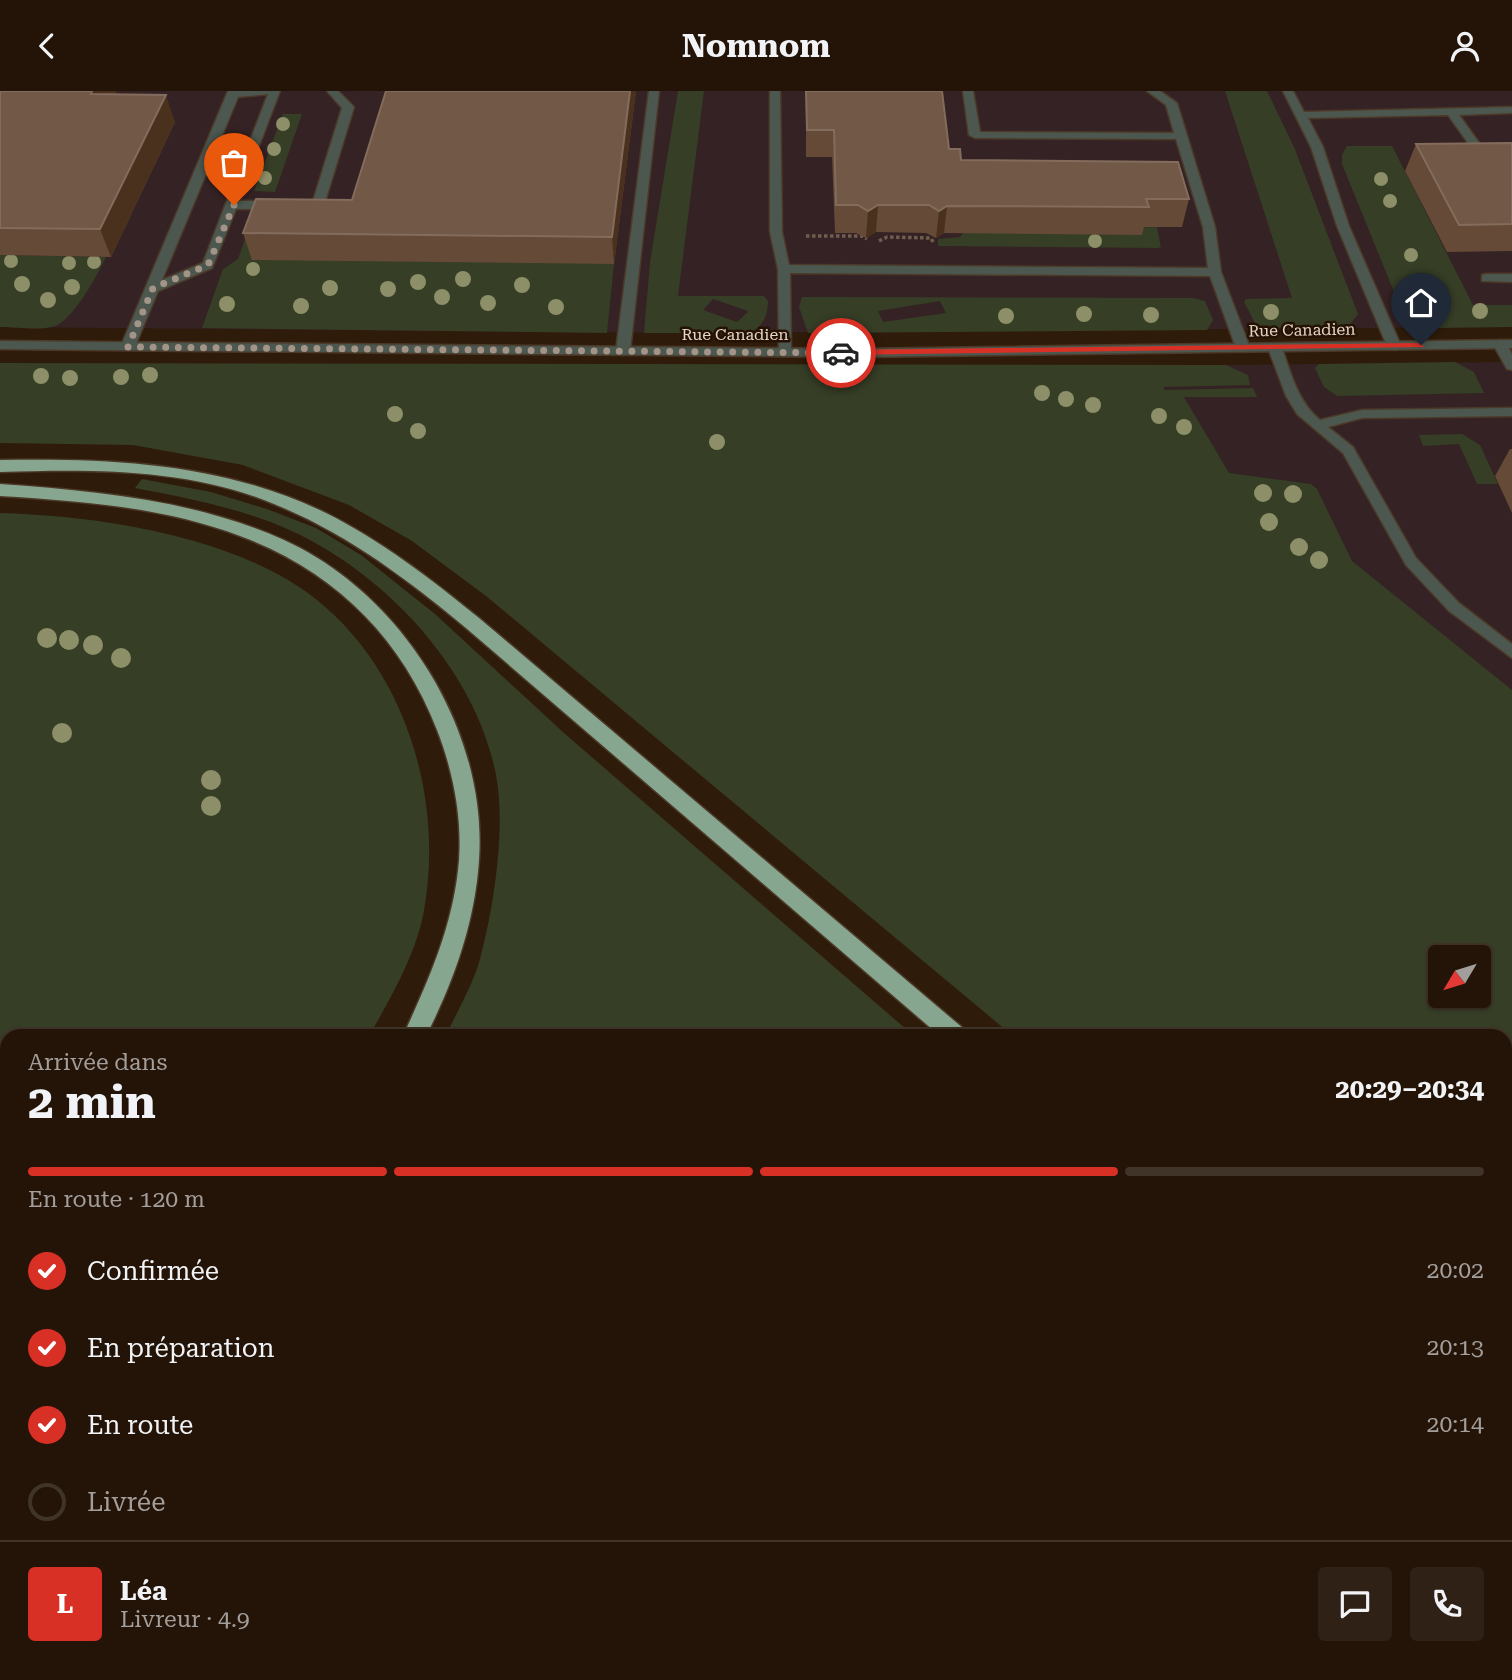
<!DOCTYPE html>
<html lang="fr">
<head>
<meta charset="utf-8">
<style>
  :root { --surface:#231407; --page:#2f2115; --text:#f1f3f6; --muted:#a39e9b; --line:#403328; --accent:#d93025 }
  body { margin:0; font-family:"Roboto Serif",serif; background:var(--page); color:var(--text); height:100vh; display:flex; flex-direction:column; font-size:26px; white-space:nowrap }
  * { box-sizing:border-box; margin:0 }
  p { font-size:23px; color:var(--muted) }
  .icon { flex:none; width:38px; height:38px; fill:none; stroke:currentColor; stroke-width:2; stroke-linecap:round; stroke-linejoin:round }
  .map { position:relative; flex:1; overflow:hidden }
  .side { position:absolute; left:0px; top:938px; width:1512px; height:651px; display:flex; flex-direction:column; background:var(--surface); border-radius:21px 21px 0 0; box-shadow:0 2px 5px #0004,0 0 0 2px var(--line) }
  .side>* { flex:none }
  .needle { width:46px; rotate:232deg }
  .controls { position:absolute; left:1428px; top:854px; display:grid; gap:14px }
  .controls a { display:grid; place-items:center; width:63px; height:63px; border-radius:7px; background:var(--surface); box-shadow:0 2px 5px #0004,0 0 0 2px var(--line); font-size:35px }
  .pin { position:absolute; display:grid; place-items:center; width:60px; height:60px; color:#fff; margin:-72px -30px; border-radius:50% 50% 50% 0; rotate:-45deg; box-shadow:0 0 7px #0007 }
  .pin .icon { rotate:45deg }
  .courier { position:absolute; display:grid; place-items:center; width:70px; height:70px; margin:-35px; border:5px solid #d93025; border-radius:50%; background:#fff; color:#222; box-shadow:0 2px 9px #0007 }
  .headline em { font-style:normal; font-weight:700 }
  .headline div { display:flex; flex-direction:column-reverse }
  .headline { display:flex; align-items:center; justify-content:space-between; height:119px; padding:0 28px }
  h1 { font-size:46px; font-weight:700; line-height:52px }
  .bar { display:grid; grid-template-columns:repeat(4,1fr); gap:10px 7px; align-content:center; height:84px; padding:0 28px }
  .bar i { height:9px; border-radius:5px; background:var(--line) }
  .bar .active { background:var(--accent) }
  .bar p { grid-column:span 4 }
  .line { display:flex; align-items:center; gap:18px; padding:0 28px; border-top:2px solid var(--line) }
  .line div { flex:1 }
  .round { display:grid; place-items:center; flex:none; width:74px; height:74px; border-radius:7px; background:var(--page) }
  ol { padding:0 28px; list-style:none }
  li { display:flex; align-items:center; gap:21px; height:77px }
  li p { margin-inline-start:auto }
  li .icon { padding:7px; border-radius:50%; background:var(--accent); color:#fff; stroke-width:4 }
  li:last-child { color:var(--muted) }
  li i { width:38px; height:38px; border:4px solid var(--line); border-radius:50% }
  header { display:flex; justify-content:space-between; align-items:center; height:91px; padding:0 28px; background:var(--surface); font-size:32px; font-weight:700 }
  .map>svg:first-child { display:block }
</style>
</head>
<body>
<header><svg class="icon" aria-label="back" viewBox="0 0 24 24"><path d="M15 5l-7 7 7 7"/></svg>Nomnom<svg class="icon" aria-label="person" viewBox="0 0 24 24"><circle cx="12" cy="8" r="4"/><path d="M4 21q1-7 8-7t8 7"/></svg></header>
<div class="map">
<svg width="1512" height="1589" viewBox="0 0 1512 1589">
  <rect width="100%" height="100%" fill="#2f1b09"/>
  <g fill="#352224">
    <path d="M0,0H1512V236L693,242L0,236Z"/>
    <path d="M1512,271V622L1143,320L1130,275Z"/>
  </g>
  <g fill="#363e26" fill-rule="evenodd">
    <path d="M678,0H704L678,205H764L768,210C767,227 764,234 749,242H644L650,171ZM713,208L748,220V221L737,231L703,219Z"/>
    <path d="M1225,0H1267L1294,56L1358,223L1348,236L1258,238L1244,211L1246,208L1292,207Z"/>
    <path d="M283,23H302L275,101L254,100Z"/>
    <path d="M1347,55H1392L1473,214H1512V236L1433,237L1421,235L1403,223L1342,73V64Z"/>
    <path d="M252,128L614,173L607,242L202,237L223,178L238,168Z"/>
    <path d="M1157,136L1161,156L1158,157L938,155V148L960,146L963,142Z"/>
    <path d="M0,164L106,166C98,183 73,229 55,235C40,240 16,236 0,236Z"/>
    <path d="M802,206L1193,207L1205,210L1213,229L1207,239L808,242L799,216ZM940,210L946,222L883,231L878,220Z"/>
    <path d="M1455,271L1474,281L1484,302L1337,305L1324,296L1315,277L1319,273Z"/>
    <path d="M0,272L1226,274L1248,284L1250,294L1163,296L1165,299L1253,297L1257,306H1184L1229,382L1311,393L1317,398L1352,470L1512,599V1284L1505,1281V945H1013L486,505L412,450L349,414L243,374L133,354L0,352ZM1440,866H1479V905H1440Z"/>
    <path d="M1462,343L1480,354L1498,393H1477L1459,353L1423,355L1419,344Z"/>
    <path d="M142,388L211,401L267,418L316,437L361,464L435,523L564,642L914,945H446C457,920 473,894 480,868C494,816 506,736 496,684C475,574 376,472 273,432C229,415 182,406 135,397Z"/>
    <path d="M0,422C100,425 237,445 317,509C408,582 445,713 423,825C414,867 390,908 369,945H7V1277L0,1280Z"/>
    <path d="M1505,1362L1512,1365V1589H791L363,1582H1505Z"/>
    <path d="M7,1366V1580H0V1370Z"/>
  </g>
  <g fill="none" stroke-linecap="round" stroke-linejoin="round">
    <defs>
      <g id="service">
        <path d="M228,0H280L238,110H313L342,17L327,0H338L354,16L324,114L318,118H236L212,177L158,200L135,255L133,258H123L121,255ZM268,3L203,172L162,189L238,6Z"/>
        <path d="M649,0H659L630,260L623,264L616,260Z"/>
        <path d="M770,0H780L782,141L789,174L1208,177L1203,136L1176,48L975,47L969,44L963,0H973L980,41L1174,42L1166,14L1147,0H1160L1177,12L1215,136L1221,181L1250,257L1243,261L1236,257L1210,185L790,182L791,261L784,265L779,264L778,178L770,141Z"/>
        <path d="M1283,0H1293L1304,21L1512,16V22L1459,24L1493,71L1487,74L1483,73L1448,24L1308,27L1323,56L1349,135L1401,255L1399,258L1394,259L1387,255L1337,135L1311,56Z"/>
        <path d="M1486,183H1512V191L1482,190V184Z"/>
        <path d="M1500,249L1505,250L1512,263V279L1507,278L1493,253Z"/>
        <path d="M1275,253L1282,257C1291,283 1298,311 1320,329L1362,319L1512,317V325L1362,327L1328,336L1353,356L1416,467L1459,512L1512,553V567L1449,520L1406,474L1343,362L1297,323L1286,305L1268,257Z"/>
      </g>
      <path id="tertiary" d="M1512,249V257L858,266L0,258V250L858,258Z"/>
      <g id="motorway">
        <path d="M0,369C113,367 223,372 326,422C382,450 431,488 479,527L964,938L967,945H940L466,537C407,488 346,442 274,413C188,377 91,378 0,381Z"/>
        <path d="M0,393C96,400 195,409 284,449C401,502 488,639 479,769C475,831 454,890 426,945H403C429,888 454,833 459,769C462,725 453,680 437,639C401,546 334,480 240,445C164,416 81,410 0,405Z"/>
        <path d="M1505,1311L1512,1314V1341L1505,1338Z"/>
        <path d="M7,1316V1342L0,1345V1319Z"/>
      </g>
    </defs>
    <use href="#service" stroke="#4c3928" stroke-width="3"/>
    <use href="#tertiary" stroke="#4c3928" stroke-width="3"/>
    <use href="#motorway" stroke="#4c3928" stroke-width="3"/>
    <g stroke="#6f5d4e" stroke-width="3.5" stroke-dasharray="3.5 2.5" stroke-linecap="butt">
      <path d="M806,145H862L867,148"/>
      <path d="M879,150L887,146L931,147L934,153"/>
    </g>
    <use href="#service" fill="#4c584f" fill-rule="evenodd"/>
    <use href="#tertiary" fill="#4c584f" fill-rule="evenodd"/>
    <use href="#motorway" fill="#86a68f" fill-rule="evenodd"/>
  </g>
  <g fill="#8c8f67">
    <circle cx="283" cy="33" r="7"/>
    <circle cx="274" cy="58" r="7"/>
    <circle cx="265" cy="87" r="7"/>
    <circle cx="1381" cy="88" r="7"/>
    <circle cx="1390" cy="110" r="7"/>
    <circle cx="1095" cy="150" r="7"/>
    <circle cx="1411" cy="164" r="7"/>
    <circle cx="11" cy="170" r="7"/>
    <circle cx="94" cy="171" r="7"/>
    <circle cx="69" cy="172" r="7"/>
    <circle cx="253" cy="178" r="7"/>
    <circle cx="463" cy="188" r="8"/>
    <circle cx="418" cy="191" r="8"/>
    <circle cx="22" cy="193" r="8"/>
    <circle cx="522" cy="194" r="8"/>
    <circle cx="72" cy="196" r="8"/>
    <circle cx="330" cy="197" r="8"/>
    <circle cx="1436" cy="197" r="8"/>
    <circle cx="388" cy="198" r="8"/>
    <circle cx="442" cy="206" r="8"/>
    <circle cx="48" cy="209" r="8"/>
    <circle cx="488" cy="212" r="8"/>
    <circle cx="227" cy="213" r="8"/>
    <circle cx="301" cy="215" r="8"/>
    <circle cx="556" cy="216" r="8"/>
    <circle cx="1480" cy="220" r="8"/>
    <circle cx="1271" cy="221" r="8"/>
    <circle cx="1084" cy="223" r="8"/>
    <circle cx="1151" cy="224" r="8"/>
    <circle cx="1006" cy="225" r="8"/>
    <circle cx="150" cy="284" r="8"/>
    <circle cx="41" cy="285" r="8"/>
    <circle cx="121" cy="286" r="8"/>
    <circle cx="70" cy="287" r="8"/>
    <circle cx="1042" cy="302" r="8"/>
    <circle cx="1066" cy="308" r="8"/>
    <circle cx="1093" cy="314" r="8"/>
    <circle cx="395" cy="323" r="8"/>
    <circle cx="1159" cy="325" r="8"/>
    <circle cx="1184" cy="336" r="8"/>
    <circle cx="418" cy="340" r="8"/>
    <circle cx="717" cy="351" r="8"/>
    <circle cx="1263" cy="402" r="9"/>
    <circle cx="1293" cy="403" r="9"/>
    <circle cx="1269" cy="431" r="9"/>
    <circle cx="1299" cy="456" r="9"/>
    <circle cx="1319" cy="469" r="9"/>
    <circle cx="47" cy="547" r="10"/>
    <circle cx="69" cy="549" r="10"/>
    <circle cx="93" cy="554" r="10"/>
    <circle cx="121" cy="567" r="10"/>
    <circle cx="62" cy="642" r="10"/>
    <circle cx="211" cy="689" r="10"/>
    <circle cx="211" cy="715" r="10"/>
  </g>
  <g fill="#644a37">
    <path d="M0,0L115,3L175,31L111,166L0,164Z"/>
    <path d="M636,0L614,173L252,169L243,142L352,109Z"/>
    <path d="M806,0L949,58L961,69L1189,108L1182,136H1144L1142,144L944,142L936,147L926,142L876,141L866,147L856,142H835L832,66H806Z"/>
    <path d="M1512,52V160L1447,161L1405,80L1416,53Z"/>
    <path d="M1510,358H1512V422L1495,385Z"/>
  </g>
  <g fill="#49311e">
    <path d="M92,0H117L101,30L91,3Z"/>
    <path d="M630,0H636L614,173L612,146Z"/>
    <path d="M166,4L175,31L111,166L100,138Z"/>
    <path d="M878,114L876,141L866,147L868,120Z"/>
    <path d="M947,115L944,142L936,147L939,120Z"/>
  </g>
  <g fill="#715847" stroke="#836c5c" stroke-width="2">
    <path d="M0,0H92L91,3L166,4L100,138L0,137Z"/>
    <path d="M386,0H630L612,146L243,142L256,108L352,109Z"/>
    <path d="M806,0H942L949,58H960L961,69L1178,71L1189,108H1146L1149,116L947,115L939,120L929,114H878L868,120L858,114H836L834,39H807Z"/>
    <path d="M1512,52V133L1459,134L1416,53Z"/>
  </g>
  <path fill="#d93025" d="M1421,252L1424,256L841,264L837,262L841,259Z"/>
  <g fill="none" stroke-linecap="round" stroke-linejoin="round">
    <path stroke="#a49487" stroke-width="7" stroke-dasharray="0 12.6" d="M234,114L208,174L153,197L128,256L841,262"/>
  </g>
  <g text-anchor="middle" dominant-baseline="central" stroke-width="5" stroke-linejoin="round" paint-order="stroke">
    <g font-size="16" fill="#e3d5cb" stroke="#251202">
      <text transform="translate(1302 239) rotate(-1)">Rue Canadien</text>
      <text x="735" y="243">Rue Canadien</text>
    </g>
  </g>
</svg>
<div class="controls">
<a><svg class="needle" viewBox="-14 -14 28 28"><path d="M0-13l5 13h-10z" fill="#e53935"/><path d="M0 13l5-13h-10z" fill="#a39e9b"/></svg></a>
</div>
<div class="pin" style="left:234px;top:114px;background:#ea580c"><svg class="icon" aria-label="bag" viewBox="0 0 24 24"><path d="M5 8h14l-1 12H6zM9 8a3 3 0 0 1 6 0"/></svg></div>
<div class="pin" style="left:1421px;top:254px;background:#1f2937"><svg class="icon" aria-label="home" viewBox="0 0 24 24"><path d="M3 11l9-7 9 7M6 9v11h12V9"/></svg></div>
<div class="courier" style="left:841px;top:262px"><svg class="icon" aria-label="car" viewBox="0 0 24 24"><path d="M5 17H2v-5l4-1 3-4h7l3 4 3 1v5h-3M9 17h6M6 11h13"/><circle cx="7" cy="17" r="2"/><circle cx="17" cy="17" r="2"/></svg></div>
<section class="side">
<div class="headline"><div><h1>2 min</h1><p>Arrivée dans</p></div><em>20:29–20:34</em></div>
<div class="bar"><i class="active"></i><i class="active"></i><i class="active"></i><i></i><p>En route · 120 m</p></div>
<ol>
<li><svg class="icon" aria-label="check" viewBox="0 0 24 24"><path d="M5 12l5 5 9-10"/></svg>Confirmée<p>20:02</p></li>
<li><svg class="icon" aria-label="check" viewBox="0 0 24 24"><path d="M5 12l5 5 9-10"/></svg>En préparation<p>20:13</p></li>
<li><svg class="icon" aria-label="check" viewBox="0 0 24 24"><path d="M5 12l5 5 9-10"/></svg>En route<p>20:14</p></li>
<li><i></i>Livrée</li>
</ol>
<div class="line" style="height:126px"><b class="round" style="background:var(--accent);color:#fff">L</b><div><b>Léa</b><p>Livreur · 4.9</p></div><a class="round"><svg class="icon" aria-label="chat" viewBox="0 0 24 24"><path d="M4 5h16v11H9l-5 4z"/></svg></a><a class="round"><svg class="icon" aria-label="phone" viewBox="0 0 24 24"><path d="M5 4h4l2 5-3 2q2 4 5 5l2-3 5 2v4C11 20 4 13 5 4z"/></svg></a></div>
</section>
</div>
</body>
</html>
